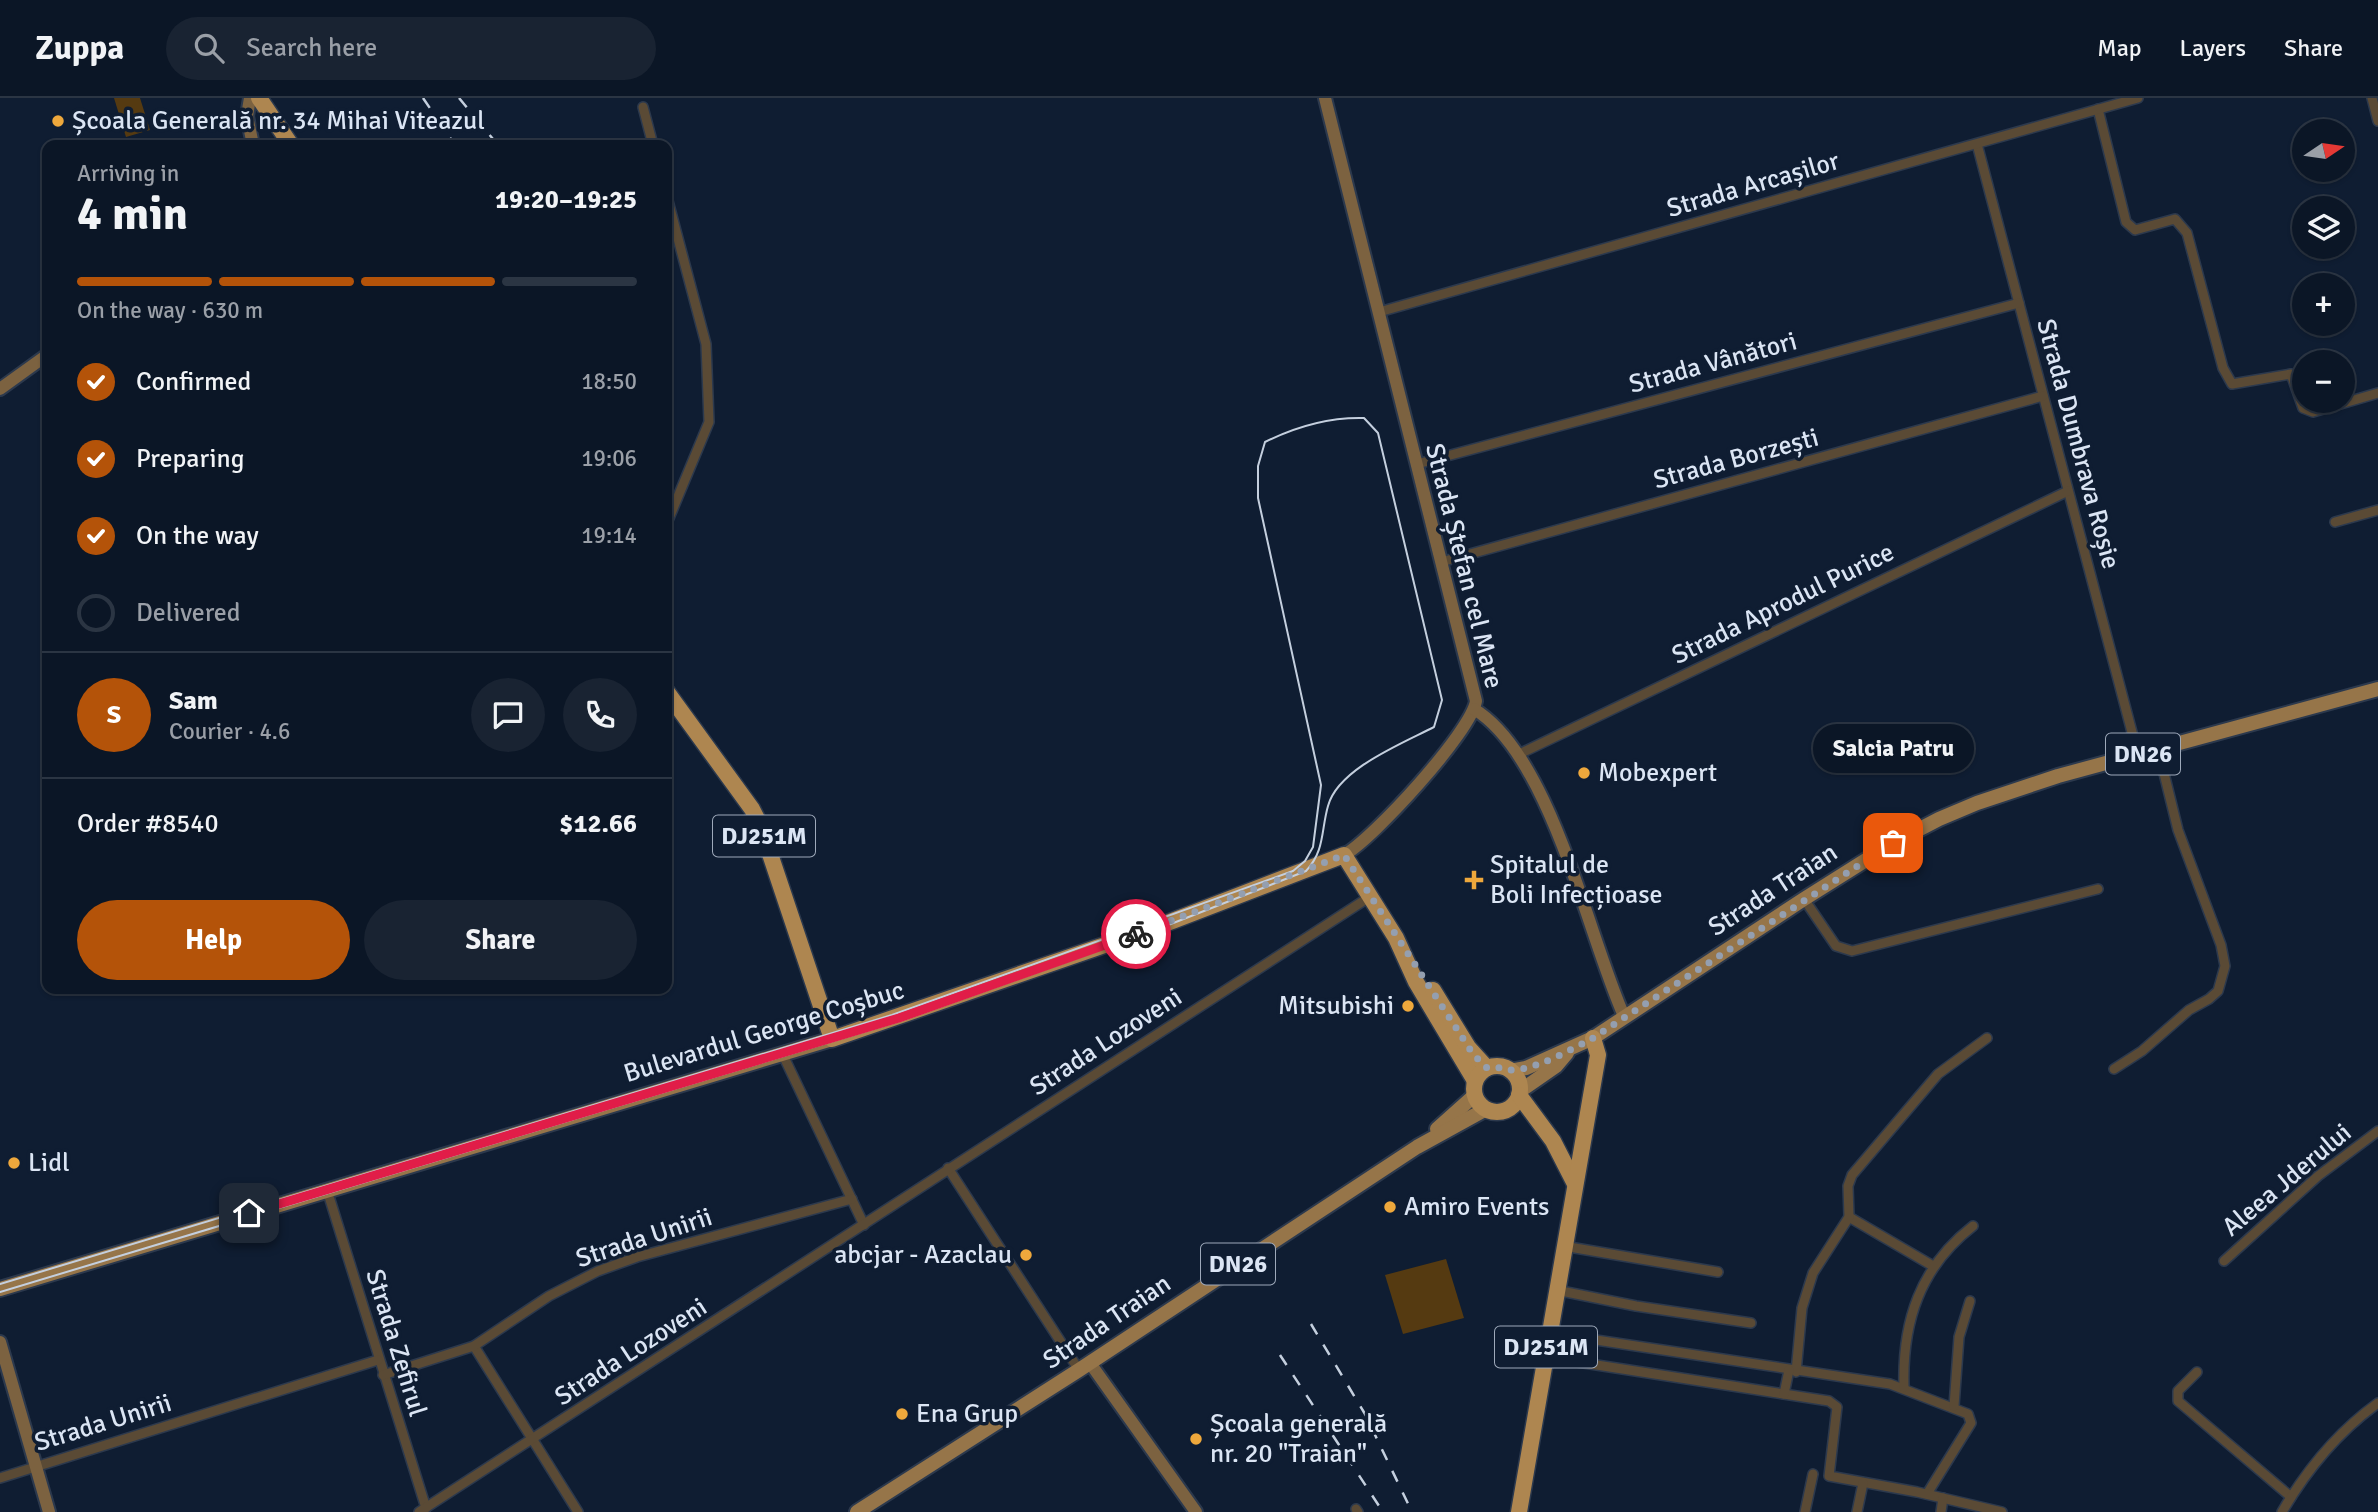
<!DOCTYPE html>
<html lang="en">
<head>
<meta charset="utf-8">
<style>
  :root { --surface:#0b1626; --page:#192332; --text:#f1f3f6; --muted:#9a9fa7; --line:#2b3543; --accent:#b45309 }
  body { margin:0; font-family:Signika,sans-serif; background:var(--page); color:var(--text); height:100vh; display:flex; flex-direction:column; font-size:26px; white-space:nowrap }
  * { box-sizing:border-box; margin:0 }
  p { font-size:23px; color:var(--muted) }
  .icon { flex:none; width:38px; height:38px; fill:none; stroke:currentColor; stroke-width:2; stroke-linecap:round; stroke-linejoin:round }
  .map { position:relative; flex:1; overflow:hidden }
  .side { position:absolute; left:42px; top:42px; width:630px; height:854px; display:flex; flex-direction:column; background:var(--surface); border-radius:14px; box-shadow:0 2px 5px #0004,0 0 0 2px var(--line) }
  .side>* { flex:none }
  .needle { width:46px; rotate:77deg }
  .tools { position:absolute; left:2292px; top:21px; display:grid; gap:14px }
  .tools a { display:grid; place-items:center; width:63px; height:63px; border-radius:50%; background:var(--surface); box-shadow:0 2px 5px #0004,0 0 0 2px var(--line); font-size:35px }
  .pin { position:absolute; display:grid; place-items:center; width:60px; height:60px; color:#fff; margin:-30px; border-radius:14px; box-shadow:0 4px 10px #0006 }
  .courier { position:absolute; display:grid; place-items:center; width:70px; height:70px; margin:-35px; border:5px solid #e11d48; border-radius:50%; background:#fff; color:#222; box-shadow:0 2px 9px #0007 }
  .bubble { position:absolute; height:49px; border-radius:24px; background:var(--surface); box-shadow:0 2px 5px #0004,0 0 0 2px var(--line); font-size:23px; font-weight:700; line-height:49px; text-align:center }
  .overview em { font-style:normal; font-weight:700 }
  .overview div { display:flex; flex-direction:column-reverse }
  .overview { display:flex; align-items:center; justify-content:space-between; height:119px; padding:0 35px }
  h1 { font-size:46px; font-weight:700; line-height:52px }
  .bar { display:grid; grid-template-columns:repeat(4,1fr); gap:10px 7px; align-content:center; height:84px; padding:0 35px }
  .bar i { height:9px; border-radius:5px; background:var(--line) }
  .bar .active { background:var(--accent) }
  .bar p { grid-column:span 4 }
  .line { display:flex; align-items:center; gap:18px; padding:0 35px; border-top:2px solid var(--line) }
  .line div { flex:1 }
  .round { display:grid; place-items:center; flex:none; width:74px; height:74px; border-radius:37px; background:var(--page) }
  ol { padding:0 35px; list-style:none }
  li { display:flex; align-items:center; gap:21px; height:77px }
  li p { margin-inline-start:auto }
  li .icon { padding:7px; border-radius:50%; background:var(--accent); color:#fff; stroke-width:4 }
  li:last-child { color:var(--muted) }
  li i { width:38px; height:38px; border:4px solid var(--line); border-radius:50% }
  .primary-button { display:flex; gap:14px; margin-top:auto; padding:14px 35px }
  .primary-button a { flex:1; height:80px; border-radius:42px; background:var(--accent); color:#fff; font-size:28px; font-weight:700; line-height:80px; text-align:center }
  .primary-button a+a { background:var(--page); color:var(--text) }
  header { display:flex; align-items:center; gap:42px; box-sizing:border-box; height:98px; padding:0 35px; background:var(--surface); border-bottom:2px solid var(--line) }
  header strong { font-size:33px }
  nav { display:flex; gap:38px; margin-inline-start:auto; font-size:24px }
  .search { width:490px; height:63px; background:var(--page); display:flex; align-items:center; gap:18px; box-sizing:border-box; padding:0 24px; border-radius:38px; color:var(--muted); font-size:26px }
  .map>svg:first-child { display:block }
</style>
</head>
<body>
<header>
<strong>Zuppa</strong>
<div class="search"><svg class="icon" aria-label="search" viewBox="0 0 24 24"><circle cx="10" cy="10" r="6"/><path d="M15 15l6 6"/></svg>Search here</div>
<nav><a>Map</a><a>Layers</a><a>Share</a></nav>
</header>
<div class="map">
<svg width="2378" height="1414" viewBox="0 0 2378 1414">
  <rect width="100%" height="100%" fill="#0f1d32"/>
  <g fill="#553a11">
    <path d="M114,0H140L150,32L126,39Z"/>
    <path d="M1446,1161L1464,1220L1403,1236L1385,1177Z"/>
  </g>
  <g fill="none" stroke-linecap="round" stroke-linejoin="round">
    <defs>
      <g id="street">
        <path d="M2372,0L2378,23"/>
        <path d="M643,9L653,47"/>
        <path d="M2098,11L2126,124L2135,132L2175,121L2187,135L2223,270L2232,286L2291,276L2303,310L2313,314L2378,295"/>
        <path d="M1977,46L2138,657"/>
        <path d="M667,99L706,246L709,324L667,425"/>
        <path d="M1379,214L2138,0"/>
        <path d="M1417,366L2019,205"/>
        <path d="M2335,424L2378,412"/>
        <path d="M1441,464L2043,298"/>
        <path d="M1517,657L2068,393"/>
        <path d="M1804,801L1836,848L1852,853L2098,791"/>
        <path d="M782,955L864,1127"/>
        <path d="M2114,971L2142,953L2189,912L2209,901L2218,893L2225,868L2221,847L2178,732L2158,651"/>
        <path d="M948,1070L1079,1272"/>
        <path d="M327,1092L426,1410"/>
        <path d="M1849,1119L1933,1168"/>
        <path d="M1563,1148L1718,1174"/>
        <path d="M2224,1163L2318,1078L2378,1033"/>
        <path d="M1556,1192L1636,1208L1751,1225"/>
        <path d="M1549,1235L1890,1286L1968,1316L1971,1325L1927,1396"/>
        <path d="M474,1248L578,1414"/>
        <path d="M1545,1259L1829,1303L1837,1309L1829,1378L1917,1394L2002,1414"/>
        <path d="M1796,1274L1802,1210L1813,1175L1849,1119L1848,1088L1852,1077L1938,976L1987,940"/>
        <path d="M2197,1274L2178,1293V1303L2291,1399"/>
        <path d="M383,1277L474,1248L549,1198L598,1173L637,1159L852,1101"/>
        <path d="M1904,1289C1902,1224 1920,1169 1973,1128"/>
        <path d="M1784,1296L1789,1272"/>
        <path d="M1954,1308L1959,1239L1970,1203"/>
        <path d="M0,1380L378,1262"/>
        <path d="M1356,1411L1358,1414"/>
        <path d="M419,1414L1371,798"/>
        <path d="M1805,1414L1813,1376"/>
        <path d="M1857,1414L1863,1385"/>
        <path d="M1941,1414L1943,1400"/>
        <path d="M2282,1414C2306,1373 2339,1333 2378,1305"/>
      </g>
      <g id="secondary">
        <path d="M250,0L247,18L253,47"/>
        <path d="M1325,0L1476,603C1471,634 1373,741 1344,757"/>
        <path d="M0,291L47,257"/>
        <path d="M1474,611C1551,658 1587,835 1624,918"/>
        <path d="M0,1244L49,1414"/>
        <path d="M1090,1265L1196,1414"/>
      </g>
      <g id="primary">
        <path d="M1510,973L1526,970L1593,940L1804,801L1893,745L1939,721L1977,705L2058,678L2378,591"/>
        <path d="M1520,993L1556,968L1567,955"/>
        <path d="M1437,1031L1475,997"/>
        <path d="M0,1191L832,941"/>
        <path d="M857,1414L1079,1272L1417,1049L1486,1011"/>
      </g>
      <g id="highway">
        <path d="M259,0L291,47"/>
        <path d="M667,594L752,711L761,729L832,941L1154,830L1344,757L1396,840L1416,884L1475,983"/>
        <path d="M1433,892L1468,949L1487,970"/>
        <circle cx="1497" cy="991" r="23"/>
        <path d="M1519,997L1553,1043L1574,1084"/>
        <path d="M1519,1414L1598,957L1593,940"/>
      </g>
    </defs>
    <use href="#street" stroke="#2c394d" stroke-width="12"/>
    <use href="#secondary" stroke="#2c394d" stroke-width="16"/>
    <use href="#primary" stroke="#2c394d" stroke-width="18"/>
    <use href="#highway" stroke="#2c394d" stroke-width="19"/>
    <use href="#street" stroke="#5a4a35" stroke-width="9"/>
    <use href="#secondary" stroke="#7c6240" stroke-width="12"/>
    <use href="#primary" stroke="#967549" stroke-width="14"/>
    <use href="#highway" stroke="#ae8650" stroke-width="16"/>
    <path stroke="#c4cfde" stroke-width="2" d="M0,1186L892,917L1293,773L1305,763L1313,749L1321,687L1258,400V368L1265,344C1297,328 1328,319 1364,320L1378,335L1442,602L1434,629C1401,646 1338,671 1328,708C1321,732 1325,753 1306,773L1158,831L903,922L0,1194"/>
    <g stroke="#c4cfde" stroke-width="2.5" stroke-dasharray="12 12" stroke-linecap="butt">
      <path d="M423,0L455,47"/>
      <path d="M459,0L498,47"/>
      <path d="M667,280L670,284"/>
      <path d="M1311,1226L1365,1316L1412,1414"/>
      <path d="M1280,1257L1383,1414"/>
    </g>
  </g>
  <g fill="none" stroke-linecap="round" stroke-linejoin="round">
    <path stroke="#949fb0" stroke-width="7" stroke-dasharray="0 12.6" d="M1136,836L1344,757L1473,956L1487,970C1498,967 1505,973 1515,972C1541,969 1570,952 1593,940L1893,745"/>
    <path stroke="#e11d48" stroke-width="9" d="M249,1115L899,920L1136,836"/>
  </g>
  <g fill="#eea83c" stroke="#0f1d32" stroke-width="2.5">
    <circle cx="58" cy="23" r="7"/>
    <circle cx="1584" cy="675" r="7"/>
    <path d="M1470.5 771.5h7v7h7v7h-7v7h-7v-7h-7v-7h7z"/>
    <circle cx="1408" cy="908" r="7"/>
    <circle cx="14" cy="1065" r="7"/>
    <circle cx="1390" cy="1109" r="7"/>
    <circle cx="1026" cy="1157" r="7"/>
    <circle cx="902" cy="1316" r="7"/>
    <circle cx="1196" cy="1341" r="7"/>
  </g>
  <g text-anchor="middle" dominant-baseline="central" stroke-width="7" stroke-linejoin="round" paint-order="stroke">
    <g fill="#0f1d32" stroke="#9ea9ba" stroke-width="2">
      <rect x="2106" y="635.5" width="74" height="41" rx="5"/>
      <rect x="713" y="717.5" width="102" height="41" rx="5"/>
      <rect x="1201" y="1145.5" width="74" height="41" rx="5"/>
      <rect x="1495" y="1228.5" width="102" height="41" rx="5"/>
    </g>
    <g font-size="24" font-weight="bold" fill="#dbe5f4">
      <text x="2143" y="656">DN26</text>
      <text x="764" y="738">DJ251M</text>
      <text x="1238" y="1166">DN26</text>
      <text x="1546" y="1249">DJ251M</text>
    </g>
    <g font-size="26" fill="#dbe5f4" stroke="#0f1d32" text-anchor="start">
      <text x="72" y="23">Școala Generală nr. 34 Mihai Viteazul</text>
      <text x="1598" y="675">Mobexpert</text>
      <text x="1490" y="767">Spitalul de<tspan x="1490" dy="30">Boli Infecțioase</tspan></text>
      <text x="1394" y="908" text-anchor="end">Mitsubishi</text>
      <text x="28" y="1065">Lidl</text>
      <text x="1404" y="1109">Amiro Events</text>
      <text x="1012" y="1157" text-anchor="end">abcjar - Azaclau</text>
      <text x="916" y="1316">Ena Grup</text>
      <text x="1210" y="1326">Școala generală<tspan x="1210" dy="30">nr. 20 "Traian"</tspan></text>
    </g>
    <g font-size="26" fill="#dbe5f4" stroke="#0f1d32">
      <text transform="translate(1753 87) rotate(-16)">Strada Arcașilor</text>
      <text transform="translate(1713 265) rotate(-15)">Strada Vânători</text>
      <text transform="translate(2078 346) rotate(75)">Strada Dumbrava Roșie</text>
      <text transform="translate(1736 361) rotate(-15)">Strada Borzești</text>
      <text transform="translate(1464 468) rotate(76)">Strada Ștefan cel Mare</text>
      <text transform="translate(1783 506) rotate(-26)">Strada Aprodul Purice</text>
      <text transform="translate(1773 792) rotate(-33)">Strada Traian</text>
      <text transform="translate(764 934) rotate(-17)">Bulevardul George Coșbuc</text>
      <text transform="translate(1106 944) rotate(-33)">Strada Lozoveni</text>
      <text transform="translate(2287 1082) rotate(-40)">Aleea Jderului</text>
      <text transform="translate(644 1140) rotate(-18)">Strada Unirii</text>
      <text transform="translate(1107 1224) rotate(-34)">Strada Traian</text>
      <text transform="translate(396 1245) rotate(73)">Strada Zefirul</text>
      <text transform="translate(631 1254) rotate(-33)">Strada Lozoveni</text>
      <text transform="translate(103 1325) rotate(-17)">Strada Unirii</text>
    </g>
  </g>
</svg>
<div class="tools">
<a><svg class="needle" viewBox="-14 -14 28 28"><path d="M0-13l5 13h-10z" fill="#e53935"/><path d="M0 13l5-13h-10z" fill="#9a9fa7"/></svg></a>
<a><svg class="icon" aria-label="layers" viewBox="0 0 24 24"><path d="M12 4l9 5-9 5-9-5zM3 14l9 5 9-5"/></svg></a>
<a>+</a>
<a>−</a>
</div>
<div class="pin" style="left:1893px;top:745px;background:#ea580c"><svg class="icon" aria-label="bag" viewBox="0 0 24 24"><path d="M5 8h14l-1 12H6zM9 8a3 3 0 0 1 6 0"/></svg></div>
<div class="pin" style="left:249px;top:1115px;background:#1f2937"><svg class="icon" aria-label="home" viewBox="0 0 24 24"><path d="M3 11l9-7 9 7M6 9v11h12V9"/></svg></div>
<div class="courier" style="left:1136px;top:836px"><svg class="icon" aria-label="bike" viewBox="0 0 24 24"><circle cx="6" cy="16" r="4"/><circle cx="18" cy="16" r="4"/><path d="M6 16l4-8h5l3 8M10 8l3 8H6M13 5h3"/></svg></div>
<div class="bubble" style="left:1813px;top:626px;width:161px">Salcia Patru</div>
<section class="side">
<div class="overview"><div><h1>4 min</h1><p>Arriving in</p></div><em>19:20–19:25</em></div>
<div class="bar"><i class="active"></i><i class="active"></i><i class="active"></i><i></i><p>On the way · 630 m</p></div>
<ol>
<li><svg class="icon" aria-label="check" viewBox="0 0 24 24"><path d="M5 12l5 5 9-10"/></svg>Confirmed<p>18:50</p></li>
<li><svg class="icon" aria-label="check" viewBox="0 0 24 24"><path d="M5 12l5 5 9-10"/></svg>Preparing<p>19:06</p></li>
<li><svg class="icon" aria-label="check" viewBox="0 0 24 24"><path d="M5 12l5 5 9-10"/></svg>On the way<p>19:14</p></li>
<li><i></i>Delivered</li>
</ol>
<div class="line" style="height:126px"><b class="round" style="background:var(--accent);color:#fff">S</b><div><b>Sam</b><p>Courier · 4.6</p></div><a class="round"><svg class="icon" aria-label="chat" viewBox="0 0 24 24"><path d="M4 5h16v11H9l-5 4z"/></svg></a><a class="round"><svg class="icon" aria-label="phone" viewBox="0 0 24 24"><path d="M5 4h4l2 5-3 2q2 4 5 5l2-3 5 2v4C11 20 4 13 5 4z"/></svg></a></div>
<div class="line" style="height:91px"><div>Order #8540</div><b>$12.66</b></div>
<div class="primary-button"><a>Help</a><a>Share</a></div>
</section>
</div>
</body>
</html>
